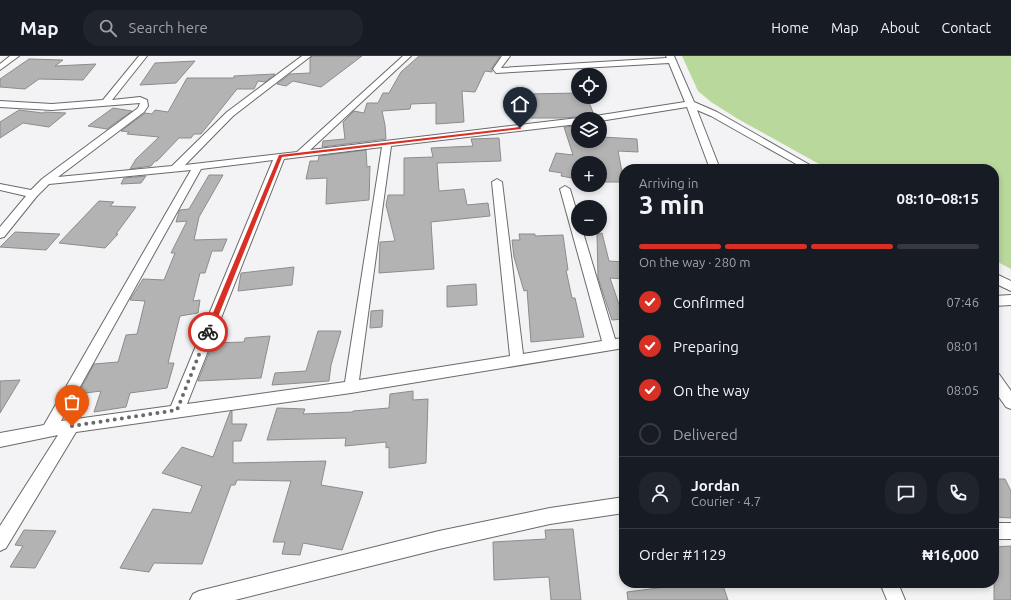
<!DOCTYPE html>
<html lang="en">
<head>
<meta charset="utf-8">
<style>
  :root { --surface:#171b24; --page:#20242c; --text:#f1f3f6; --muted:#9ea1a6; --line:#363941; --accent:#d93025 }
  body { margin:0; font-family:Ubuntu,sans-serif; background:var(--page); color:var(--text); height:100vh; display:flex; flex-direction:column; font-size:15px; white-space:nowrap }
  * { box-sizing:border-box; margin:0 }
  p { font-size:13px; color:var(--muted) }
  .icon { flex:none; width:22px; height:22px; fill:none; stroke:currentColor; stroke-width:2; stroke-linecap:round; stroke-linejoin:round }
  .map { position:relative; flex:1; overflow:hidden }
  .side { position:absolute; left:619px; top:108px; width:380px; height:424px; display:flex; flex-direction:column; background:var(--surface); border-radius:16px; box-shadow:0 2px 6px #0003 }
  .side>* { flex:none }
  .buttons { position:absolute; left:571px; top:12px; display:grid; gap:8px }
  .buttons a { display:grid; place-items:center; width:36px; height:36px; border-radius:50%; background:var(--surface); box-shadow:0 2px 6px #0003; font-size:20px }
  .pin { position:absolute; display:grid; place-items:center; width:34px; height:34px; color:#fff; margin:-41px -17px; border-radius:50% 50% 50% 0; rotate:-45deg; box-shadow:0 0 4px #0007 }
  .pin .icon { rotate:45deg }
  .courier { position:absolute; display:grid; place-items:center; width:40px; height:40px; margin:-20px; border:3px solid #d93025; border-radius:50%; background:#fff; color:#222; box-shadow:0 1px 5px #0007 }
  .overview em { font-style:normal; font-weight:600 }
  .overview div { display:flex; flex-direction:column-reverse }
  .overview { display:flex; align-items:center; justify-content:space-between; height:68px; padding:0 20px }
  h1 { font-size:26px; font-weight:600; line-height:30px }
  .bar { display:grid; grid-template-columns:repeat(4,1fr); gap:6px 4px; align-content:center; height:48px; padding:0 20px }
  .bar i { height:5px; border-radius:3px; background:var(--line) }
  .bar .on { background:var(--accent) }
  .bar p { grid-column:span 4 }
  .line { display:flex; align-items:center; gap:10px; padding:0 20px; border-top:1px solid var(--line) }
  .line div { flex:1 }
  .round { display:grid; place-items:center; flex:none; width:42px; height:42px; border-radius:16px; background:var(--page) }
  ol { padding:0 20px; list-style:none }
  li { display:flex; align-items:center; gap:12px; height:44px }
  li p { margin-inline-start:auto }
  li .icon { padding:4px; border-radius:50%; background:var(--accent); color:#fff; stroke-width:4 }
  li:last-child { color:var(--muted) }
  li i { width:22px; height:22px; border:2px solid var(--line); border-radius:50% }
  header { display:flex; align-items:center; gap:24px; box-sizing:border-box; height:56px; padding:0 20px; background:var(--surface); border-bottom:1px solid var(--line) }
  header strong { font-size:19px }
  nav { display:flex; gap:22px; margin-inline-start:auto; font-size:14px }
  .search { width:280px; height:36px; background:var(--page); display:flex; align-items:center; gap:10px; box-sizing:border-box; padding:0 14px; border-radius:16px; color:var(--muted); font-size:15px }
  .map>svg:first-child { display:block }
</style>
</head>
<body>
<header>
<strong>Map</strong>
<div class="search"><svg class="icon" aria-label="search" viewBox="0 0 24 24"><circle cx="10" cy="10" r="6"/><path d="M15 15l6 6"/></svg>Search here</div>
<nav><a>Home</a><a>Map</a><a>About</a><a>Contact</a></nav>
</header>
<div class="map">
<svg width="1011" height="544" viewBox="0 0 1011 544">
  <rect width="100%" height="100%" fill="#f3f3f5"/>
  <path fill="#b9d89b" d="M682,0H1011V213L994,204V113H828L738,63L711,46L698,35Z"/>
  <g fill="#b3b3b4" stroke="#8c8c8d">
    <path d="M312,0H362L321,31L293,25L286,30L277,28L290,18L310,17V3Z"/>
    <path d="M419,0H500L492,12V16L485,15L475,36L462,35L464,66L436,68V47L411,48L410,53L382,55L385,69L386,83L322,91L323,85L345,83L343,66L354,55L364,57L367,47H378L383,37H389L401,16Z"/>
    <path d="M29,3L63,4L55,10L96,8L83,24L39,23L25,33L0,31V23Z"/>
    <path d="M195,5L176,27L140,29L155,7Z"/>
    <path d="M275,18L265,26L258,25L254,33H237L201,78H194L191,82H179L157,105H155L151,110L130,113L136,103L159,81L127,78L129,76L121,75L145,57L152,58L155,54L168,56L187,22H234V20Z"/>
    <path d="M578,37V41H587L594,59L590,63H582L578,61L561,62H529L528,38Z"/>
    <path d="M113,52L132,55L107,73L88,70Z"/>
    <path d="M19,54L43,57L45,56L66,57L49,71L23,67L0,82V66Z"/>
    <path d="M578,70V85H600V77L602,81L637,83L638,96L618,95L624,126H602L600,107H578V123L561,120L562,117L549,115L556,97L573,99L564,71Z"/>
    <path d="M499,82L501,105L437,107L439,135L464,133L467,149L488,147L490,160L431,166L434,213L379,217L380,186L395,185L386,149L388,139H404V102L433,101L431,92L473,90L471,83Z"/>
    <path d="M366,94L367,111L370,110L369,144L326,148L327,122L306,123L310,105H318L319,100Z"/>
    <path d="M209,119H223L199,161L194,184L227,183L222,195H212L205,217H200L193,245L200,244L198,257L180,260L168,307H174L167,332L130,337L126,351L94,356L101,335L78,338L94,308L118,306L126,279L137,278L145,245L130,244L143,223L164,224L175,197H171L187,165L176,166L179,156L180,154L189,153Z"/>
    <path d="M146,120L141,127L121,128L124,122Z"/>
    <path d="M99,145L114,146L110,150L136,151L116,178H118L105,192L59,187Z"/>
    <path d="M15,176L60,178L46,194L0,191Z"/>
    <path d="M602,177L609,205L624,206V223L610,222L624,263L612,264L598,222L597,178Z"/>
    <path d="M519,178H535V180L563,179L568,214H566L572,242H575L584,281L531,286L527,234L524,235L514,201L512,184H520Z"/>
    <path d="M294,211L292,229L238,235L241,217Z"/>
    <path d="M476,228L477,249L447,251V230Z"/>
    <path d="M383,254L382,271L370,272L371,255Z"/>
    <path d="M318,275H341L331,309L329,325L272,329L275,317L306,315Z"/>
    <path d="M270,280L261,322L198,325L213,287L244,286L245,282Z"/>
    <path d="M20,324L0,357V325Z"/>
    <path d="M413,335V344L428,343L426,407L389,412V391L386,392V386L345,390L346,382L267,384L277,352L305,353L303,358L353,356V355L389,352L390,338Z"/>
    <path d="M232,355V368H247L241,385H233V407L326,405L321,429L363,436L342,494L303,487L300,499L282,498L285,486H273L291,425L237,424L235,429H231L202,508L154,507L149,516L120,512L153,453L191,457L202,430L162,417L182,391L213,401L230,356Z"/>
    <path d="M994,423H1005L1011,435V462L994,461Z"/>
    <path d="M573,473L581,544H551L549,521L494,524L493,486L546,483L545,474Z"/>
    <path d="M24,474L56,475L35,512L10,511L23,490L15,489Z"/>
    <path d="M1011,490V544H994V491Z"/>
    <path d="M681,527H722L728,544H628L627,536L681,529Z"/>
  </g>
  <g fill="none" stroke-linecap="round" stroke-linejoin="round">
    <defs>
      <g id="minor">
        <path d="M10,0H19L0,14V8Z"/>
        <path d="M139,0H147L112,44L140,41L147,44L148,50L144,56L58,121L172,110L227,56L302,0H311L233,60L185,109L297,96L403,0H411L310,94L578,62L581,63H578V68L391,90L359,324L510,300L492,126L497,123L502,126L523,298L602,285L560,133L565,130L570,133L578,160V173H582L615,283L624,282V292L351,337L76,376L6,492L0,495V470L58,379L0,391V377L44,369L191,114L49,128L37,140L4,181L0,182V171L26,140L0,134V128L31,134L42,123L138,52L140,47L52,54L0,51V45L52,48L103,44ZM382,91L345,326L187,348L284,103ZM273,104L171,350L61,365L201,113Z"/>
        <path d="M502,0H510L501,12L667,2L666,0H674L694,46L717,56L817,113H805L711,60L697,54L720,113H710L687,51L600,65V63H591L595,60L685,46L669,7L496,17L493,13Z"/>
        <path d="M994,217L1011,225V235L994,227Z"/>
        <path d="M1011,239V249L994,250V240Z"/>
        <path d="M994,316L999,318L1011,335V353L1006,351L994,334Z"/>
        <path d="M624,441V457L550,468L439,493L235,544H190L193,538L199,535L439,475L550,452Z"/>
        <rect x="994" y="467" width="17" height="16"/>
        <path d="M880,527H898L905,544H887Z"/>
      </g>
    </defs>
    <use href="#minor" stroke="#6a6a6c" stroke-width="2"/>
    <use href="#minor" fill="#fff" fill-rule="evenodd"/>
  </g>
  <path fill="#d93025" d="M520,71L521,73L282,101L212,276L211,278H206L205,276L279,99Z"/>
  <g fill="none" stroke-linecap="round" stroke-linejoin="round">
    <path stroke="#696a6b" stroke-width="4" stroke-dasharray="0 7.2" d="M72,370L177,354L208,276"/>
  </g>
</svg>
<div class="buttons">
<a><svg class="icon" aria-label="locate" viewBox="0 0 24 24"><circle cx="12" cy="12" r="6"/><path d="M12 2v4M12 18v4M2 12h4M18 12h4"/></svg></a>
<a><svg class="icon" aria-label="layers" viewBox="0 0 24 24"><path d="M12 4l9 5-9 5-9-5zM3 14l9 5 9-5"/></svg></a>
<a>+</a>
<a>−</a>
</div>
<div class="pin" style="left:72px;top:370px;background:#ea580c"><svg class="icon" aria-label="bag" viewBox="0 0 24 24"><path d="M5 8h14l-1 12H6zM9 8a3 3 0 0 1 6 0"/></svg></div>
<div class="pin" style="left:520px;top:72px;background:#1f2937"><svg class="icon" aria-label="home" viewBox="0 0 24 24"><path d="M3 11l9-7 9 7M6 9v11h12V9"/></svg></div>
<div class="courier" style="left:208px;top:276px"><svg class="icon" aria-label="bike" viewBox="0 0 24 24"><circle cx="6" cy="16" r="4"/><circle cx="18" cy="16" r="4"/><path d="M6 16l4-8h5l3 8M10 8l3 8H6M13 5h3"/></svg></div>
<section class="side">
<div class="overview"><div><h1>3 min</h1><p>Arriving in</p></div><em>08:10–08:15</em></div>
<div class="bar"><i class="on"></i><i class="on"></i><i class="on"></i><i></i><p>On the way · 280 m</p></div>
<ol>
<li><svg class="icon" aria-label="check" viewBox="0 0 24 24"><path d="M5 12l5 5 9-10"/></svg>Confirmed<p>07:46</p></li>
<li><svg class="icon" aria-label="check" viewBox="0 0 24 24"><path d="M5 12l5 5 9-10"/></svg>Preparing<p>08:01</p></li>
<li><svg class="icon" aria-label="check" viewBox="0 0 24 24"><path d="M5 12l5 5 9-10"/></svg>On the way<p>08:05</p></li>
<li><i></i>Delivered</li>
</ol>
<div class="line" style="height:72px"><a class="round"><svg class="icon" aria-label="person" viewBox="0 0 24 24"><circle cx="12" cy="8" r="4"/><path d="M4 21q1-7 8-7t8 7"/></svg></a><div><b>Jordan</b><p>Courier · 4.7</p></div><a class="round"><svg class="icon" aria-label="chat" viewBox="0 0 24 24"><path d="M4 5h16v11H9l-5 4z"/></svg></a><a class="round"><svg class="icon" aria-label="phone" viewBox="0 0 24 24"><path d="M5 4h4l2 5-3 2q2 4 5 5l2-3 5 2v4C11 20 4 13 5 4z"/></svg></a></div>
<div class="line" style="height:52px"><div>Order #1129</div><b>₦16,000</b></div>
</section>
</div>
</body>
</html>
